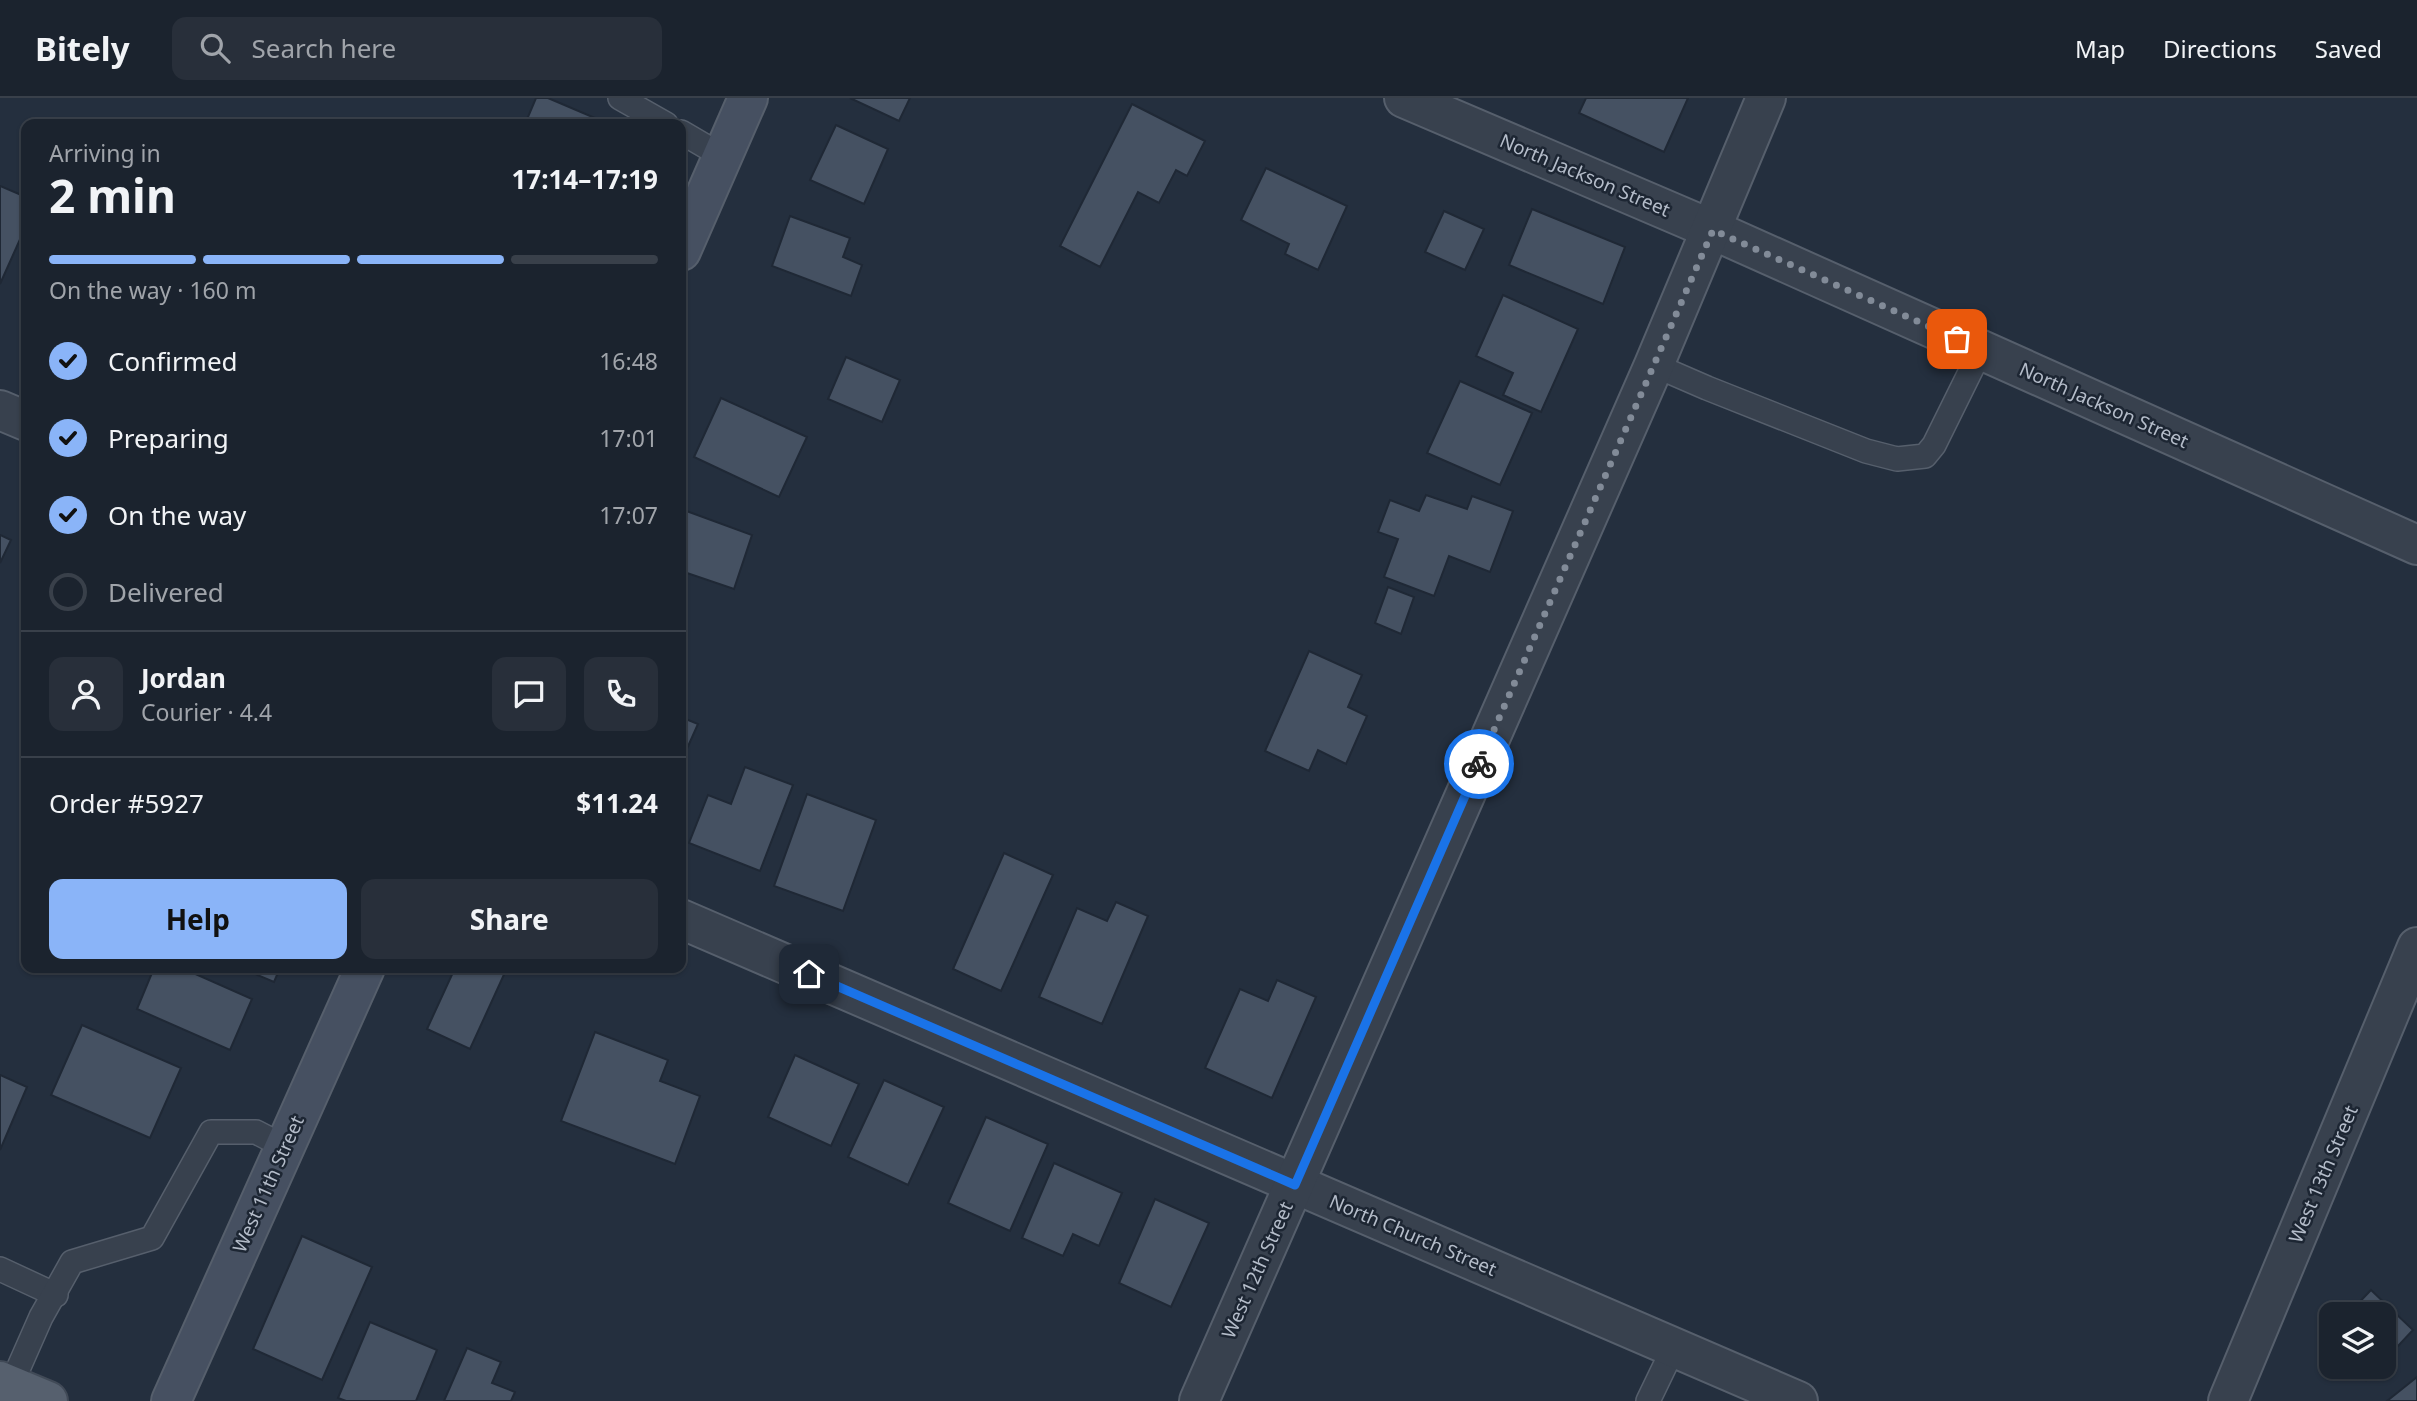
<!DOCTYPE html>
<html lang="en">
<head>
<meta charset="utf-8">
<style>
  :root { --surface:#1b232e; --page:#282f3a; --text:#f1f3f6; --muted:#a0a4aa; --line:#39404a; --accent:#8ab4f8 }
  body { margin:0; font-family:"Noto Sans",sans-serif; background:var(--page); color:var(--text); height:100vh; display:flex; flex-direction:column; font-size:26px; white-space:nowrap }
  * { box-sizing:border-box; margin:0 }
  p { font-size:23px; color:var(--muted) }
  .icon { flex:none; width:38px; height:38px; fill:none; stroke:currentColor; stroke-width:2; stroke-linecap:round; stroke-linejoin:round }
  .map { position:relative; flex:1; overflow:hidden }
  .sheet { position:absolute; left:21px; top:21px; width:665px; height:854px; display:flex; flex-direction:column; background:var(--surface); border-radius:14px; box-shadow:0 2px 5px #0004,0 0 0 2px var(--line) }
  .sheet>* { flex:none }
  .fabs { position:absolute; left:2319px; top:1204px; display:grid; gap:14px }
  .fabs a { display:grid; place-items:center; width:77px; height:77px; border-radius:14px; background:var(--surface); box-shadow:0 2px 5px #0004,0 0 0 2px var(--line); font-size:35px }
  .pin { position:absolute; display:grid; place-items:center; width:60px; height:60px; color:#fff; margin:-30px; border-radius:14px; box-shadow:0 4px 10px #0006 }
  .courier { position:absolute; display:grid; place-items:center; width:70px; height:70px; margin:-35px; border:5px solid #1a73e8; border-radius:50%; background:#fff; color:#222; box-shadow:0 2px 9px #0007 }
  .summary em { font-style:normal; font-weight:700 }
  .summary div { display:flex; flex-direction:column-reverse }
  .summary { display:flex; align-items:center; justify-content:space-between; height:119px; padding:0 28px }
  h1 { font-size:46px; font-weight:700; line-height:52px }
  .bar { display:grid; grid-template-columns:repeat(4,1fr); gap:10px 7px; align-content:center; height:84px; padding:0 28px }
  .bar i { height:9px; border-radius:5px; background:var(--line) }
  .bar .selected { background:var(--accent) }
  .bar p { grid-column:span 4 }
  .line { display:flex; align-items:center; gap:18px; padding:0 28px; border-top:2px solid var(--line) }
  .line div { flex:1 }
  .round { display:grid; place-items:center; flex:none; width:74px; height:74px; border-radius:14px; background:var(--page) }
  ol { padding:0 28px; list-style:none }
  li { display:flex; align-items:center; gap:21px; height:77px }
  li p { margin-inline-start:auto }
  li .icon { padding:7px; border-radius:50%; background:var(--accent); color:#111; stroke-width:4 }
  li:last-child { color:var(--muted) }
  li i { width:38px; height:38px; border:4px solid var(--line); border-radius:50% }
  .cta { display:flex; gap:14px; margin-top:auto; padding:14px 28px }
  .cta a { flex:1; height:80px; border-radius:14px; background:var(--accent); color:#111; font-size:28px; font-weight:700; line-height:80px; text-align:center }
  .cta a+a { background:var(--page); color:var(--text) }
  header { display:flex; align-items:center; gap:42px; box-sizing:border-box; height:98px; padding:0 35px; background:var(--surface); border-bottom:2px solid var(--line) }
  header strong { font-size:33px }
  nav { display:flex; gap:38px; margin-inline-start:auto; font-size:24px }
  .search { width:490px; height:63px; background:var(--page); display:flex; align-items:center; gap:18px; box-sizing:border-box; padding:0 24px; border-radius:14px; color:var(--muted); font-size:26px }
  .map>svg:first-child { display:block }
</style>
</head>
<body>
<header>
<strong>Bitely</strong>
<div class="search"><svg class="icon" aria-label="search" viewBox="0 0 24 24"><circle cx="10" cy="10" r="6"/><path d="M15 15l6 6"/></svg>Search here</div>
<nav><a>Map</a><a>Directions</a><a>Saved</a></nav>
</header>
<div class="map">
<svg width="2417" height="1303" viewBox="0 0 2417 1303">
  <rect width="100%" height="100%" fill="#242f3e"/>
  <g fill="#455162" stroke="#1f2835" stroke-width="2">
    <path d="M536,0H548L609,26H525Z"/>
    <path d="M850,0H910L899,23Z"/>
    <path d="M1586,0H1688L1664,54L1579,15Z"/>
    <path d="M1132,6L1205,43L1187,78L1176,72L1159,105L1138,94L1100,169L1060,148Z"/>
    <path d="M836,27L888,51L864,106L810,82Z"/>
    <path d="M1266,70L1347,108L1318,172L1285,156L1289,146L1241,122Z"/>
    <path d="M0,88L26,99V128L0,186Z"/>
    <path d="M1532,111L1625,149L1603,206L1509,167Z"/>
    <path d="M1444,113L1484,131L1465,172L1425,154Z"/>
    <path d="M790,118L850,140L843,159L862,167L851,198L772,168Z"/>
    <path d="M1503,197L1578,231L1541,314L1503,297L1513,275L1476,258Z"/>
    <path d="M846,259L900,282L882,324L828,301Z"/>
    <path d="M1460,283L1532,315L1500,387L1427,355Z"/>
    <path d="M721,300L807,339L779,399L694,359Z"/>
    <path d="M1426,397L1467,411L1472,398L1513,413L1490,474L1449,458L1434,498L1384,479L1398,441L1378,434L1390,402L1419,413Z"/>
    <path d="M681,411L752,437L734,491L681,473Z"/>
    <path d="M0,437L11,442L0,465Z"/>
    <path d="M1388,489L1414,499L1401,536L1375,525Z"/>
    <path d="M1309,553L1362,577L1348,609L1367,618L1346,666L1318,652L1309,673L1265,653Z"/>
    <path d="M681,619L698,626L681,664Z"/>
    <path d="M745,669L793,687L760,773L689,745L708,697L731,706Z"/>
    <path d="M807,696L876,722L843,813L774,788Z"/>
    <path d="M1004,755L1053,777L1001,893L953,871Z"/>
    <path d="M1116,804L1148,818L1102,926L1039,899L1077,810L1107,823Z"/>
    <path d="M154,870H182L252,901L230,952L137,911Z"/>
    <path d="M241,870H280L274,884Z"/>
    <path d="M455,870H507L470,951L427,931Z"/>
    <path d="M1277,882L1316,899L1272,1000L1205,970L1240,891L1268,903Z"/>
    <path d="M82,927L181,970L150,1040L51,997Z"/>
    <path d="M595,934L668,962L660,983L700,998L675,1066L561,1023Z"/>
    <path d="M795,957L859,986L831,1048L768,1019Z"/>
    <path d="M0,977L27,989L0,1052Z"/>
    <path d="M884,982L944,1009L908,1087L848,1059Z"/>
    <path d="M986,1019L1048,1046L1010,1133L948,1105Z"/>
    <path d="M1054,1065L1122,1095L1099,1148L1073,1136L1063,1158L1022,1140Z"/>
    <path d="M1155,1101L1209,1125L1171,1209L1119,1185Z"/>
    <path d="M302,1138L372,1169L322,1282L253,1251Z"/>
    <path d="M2371,1192L2413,1232L2384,1263V1216H2348Z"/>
    <path d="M370,1224L437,1252L416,1303H346L338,1300Z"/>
    <path d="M467,1250L501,1264L492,1285L515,1294L511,1303H444Z"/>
    <path d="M2352,1269H2378L2366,1282Z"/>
    <path d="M2417,1279V1303H2387Z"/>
  </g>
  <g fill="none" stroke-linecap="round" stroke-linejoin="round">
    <defs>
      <g id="lane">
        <path d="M620,0L666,26"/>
        <path d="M681,34L722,58"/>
        <path d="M1654,267L1707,290L1866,353L1897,361L1925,358L1934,347L1981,252"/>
        <path d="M0,1171L56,1197"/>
        <path d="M11,1287L41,1219L72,1164L152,1140L211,1034H256L285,1049"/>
        <path d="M1648,1303L1674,1249"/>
      </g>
      <g id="street">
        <path d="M1404,0L1713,132L2417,447"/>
        <path d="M0,312L26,323"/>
        <path d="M681,821L1798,1303"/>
        <path d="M1199,1303L1654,267L1766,0"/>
        <path d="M2228,1303L2417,849"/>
      </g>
      <g id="secondary">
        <path d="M681,153L748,0"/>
        <path d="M171,1303L365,870"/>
      </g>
      <path id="primary" d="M0,1283L48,1303"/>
    </defs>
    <use href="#lane" stroke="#565f6c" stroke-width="26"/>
    <use href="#street" stroke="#565f6c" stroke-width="42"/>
    <use href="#secondary" stroke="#565f6c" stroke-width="42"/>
    <use href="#primary" stroke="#414a57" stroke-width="42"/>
    <use href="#lane" stroke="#38414e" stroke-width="23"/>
    <use href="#street" stroke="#38414e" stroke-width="38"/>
    <use href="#secondary" stroke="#465061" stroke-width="38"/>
    <use href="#primary" stroke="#56606e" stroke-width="38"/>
  </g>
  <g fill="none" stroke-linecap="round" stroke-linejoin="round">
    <path stroke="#828b98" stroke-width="7" stroke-dasharray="0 12.6" d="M1479,666L1713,132L1957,241"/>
    <path stroke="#1a73e8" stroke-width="9" d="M809,876L1295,1087L1479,666"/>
  </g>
  <g text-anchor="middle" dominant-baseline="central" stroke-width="5" stroke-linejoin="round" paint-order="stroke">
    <g font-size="19" fill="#b4bcc9" stroke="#1d2633">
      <text transform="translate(1585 77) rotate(23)">North Jackson Street</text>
      <text transform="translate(2104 307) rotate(24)">North Jackson Street</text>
      <text transform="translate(2323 1076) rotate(-67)">West 13th Street</text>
      <text transform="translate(268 1086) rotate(-66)">West 11th Street</text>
      <text transform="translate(1413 1137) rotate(23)">North Church Street</text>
      <text transform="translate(1257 1172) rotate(-66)">West 12th Street</text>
    </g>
  </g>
</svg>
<div class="fabs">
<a><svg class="icon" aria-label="layers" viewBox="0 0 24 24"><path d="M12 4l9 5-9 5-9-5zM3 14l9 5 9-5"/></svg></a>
</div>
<div class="pin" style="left:1957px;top:241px;background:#ea580c"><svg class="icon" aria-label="bag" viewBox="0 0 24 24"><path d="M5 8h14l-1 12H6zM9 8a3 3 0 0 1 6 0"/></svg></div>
<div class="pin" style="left:809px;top:876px;background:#1f2937"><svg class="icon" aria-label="home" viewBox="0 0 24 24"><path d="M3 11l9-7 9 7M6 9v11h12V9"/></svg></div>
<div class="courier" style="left:1479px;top:666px"><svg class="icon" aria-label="bike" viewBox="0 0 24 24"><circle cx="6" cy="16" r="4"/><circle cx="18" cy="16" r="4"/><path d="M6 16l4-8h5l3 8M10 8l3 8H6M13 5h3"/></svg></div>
<section class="sheet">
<div class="summary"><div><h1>2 min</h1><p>Arriving in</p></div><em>17:14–17:19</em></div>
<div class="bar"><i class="selected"></i><i class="selected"></i><i class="selected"></i><i></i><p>On the way · 160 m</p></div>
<ol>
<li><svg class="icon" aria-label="check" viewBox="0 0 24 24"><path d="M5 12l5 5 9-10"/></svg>Confirmed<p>16:48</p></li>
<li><svg class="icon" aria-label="check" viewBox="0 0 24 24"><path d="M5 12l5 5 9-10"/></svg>Preparing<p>17:01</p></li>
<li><svg class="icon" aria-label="check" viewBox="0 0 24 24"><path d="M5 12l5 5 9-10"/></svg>On the way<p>17:07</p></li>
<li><i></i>Delivered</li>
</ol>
<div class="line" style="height:126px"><a class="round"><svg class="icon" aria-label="person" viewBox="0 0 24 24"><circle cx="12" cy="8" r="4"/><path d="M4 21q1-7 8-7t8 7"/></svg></a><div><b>Jordan</b><p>Courier · 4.4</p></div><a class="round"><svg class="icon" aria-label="chat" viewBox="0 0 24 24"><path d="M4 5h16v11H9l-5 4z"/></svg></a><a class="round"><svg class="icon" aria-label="phone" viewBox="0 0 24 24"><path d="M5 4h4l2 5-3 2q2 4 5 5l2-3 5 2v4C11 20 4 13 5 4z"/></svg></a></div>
<div class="line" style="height:91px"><div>Order #5927</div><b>$11.24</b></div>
<div class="cta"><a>Help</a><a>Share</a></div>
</section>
</div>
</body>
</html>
